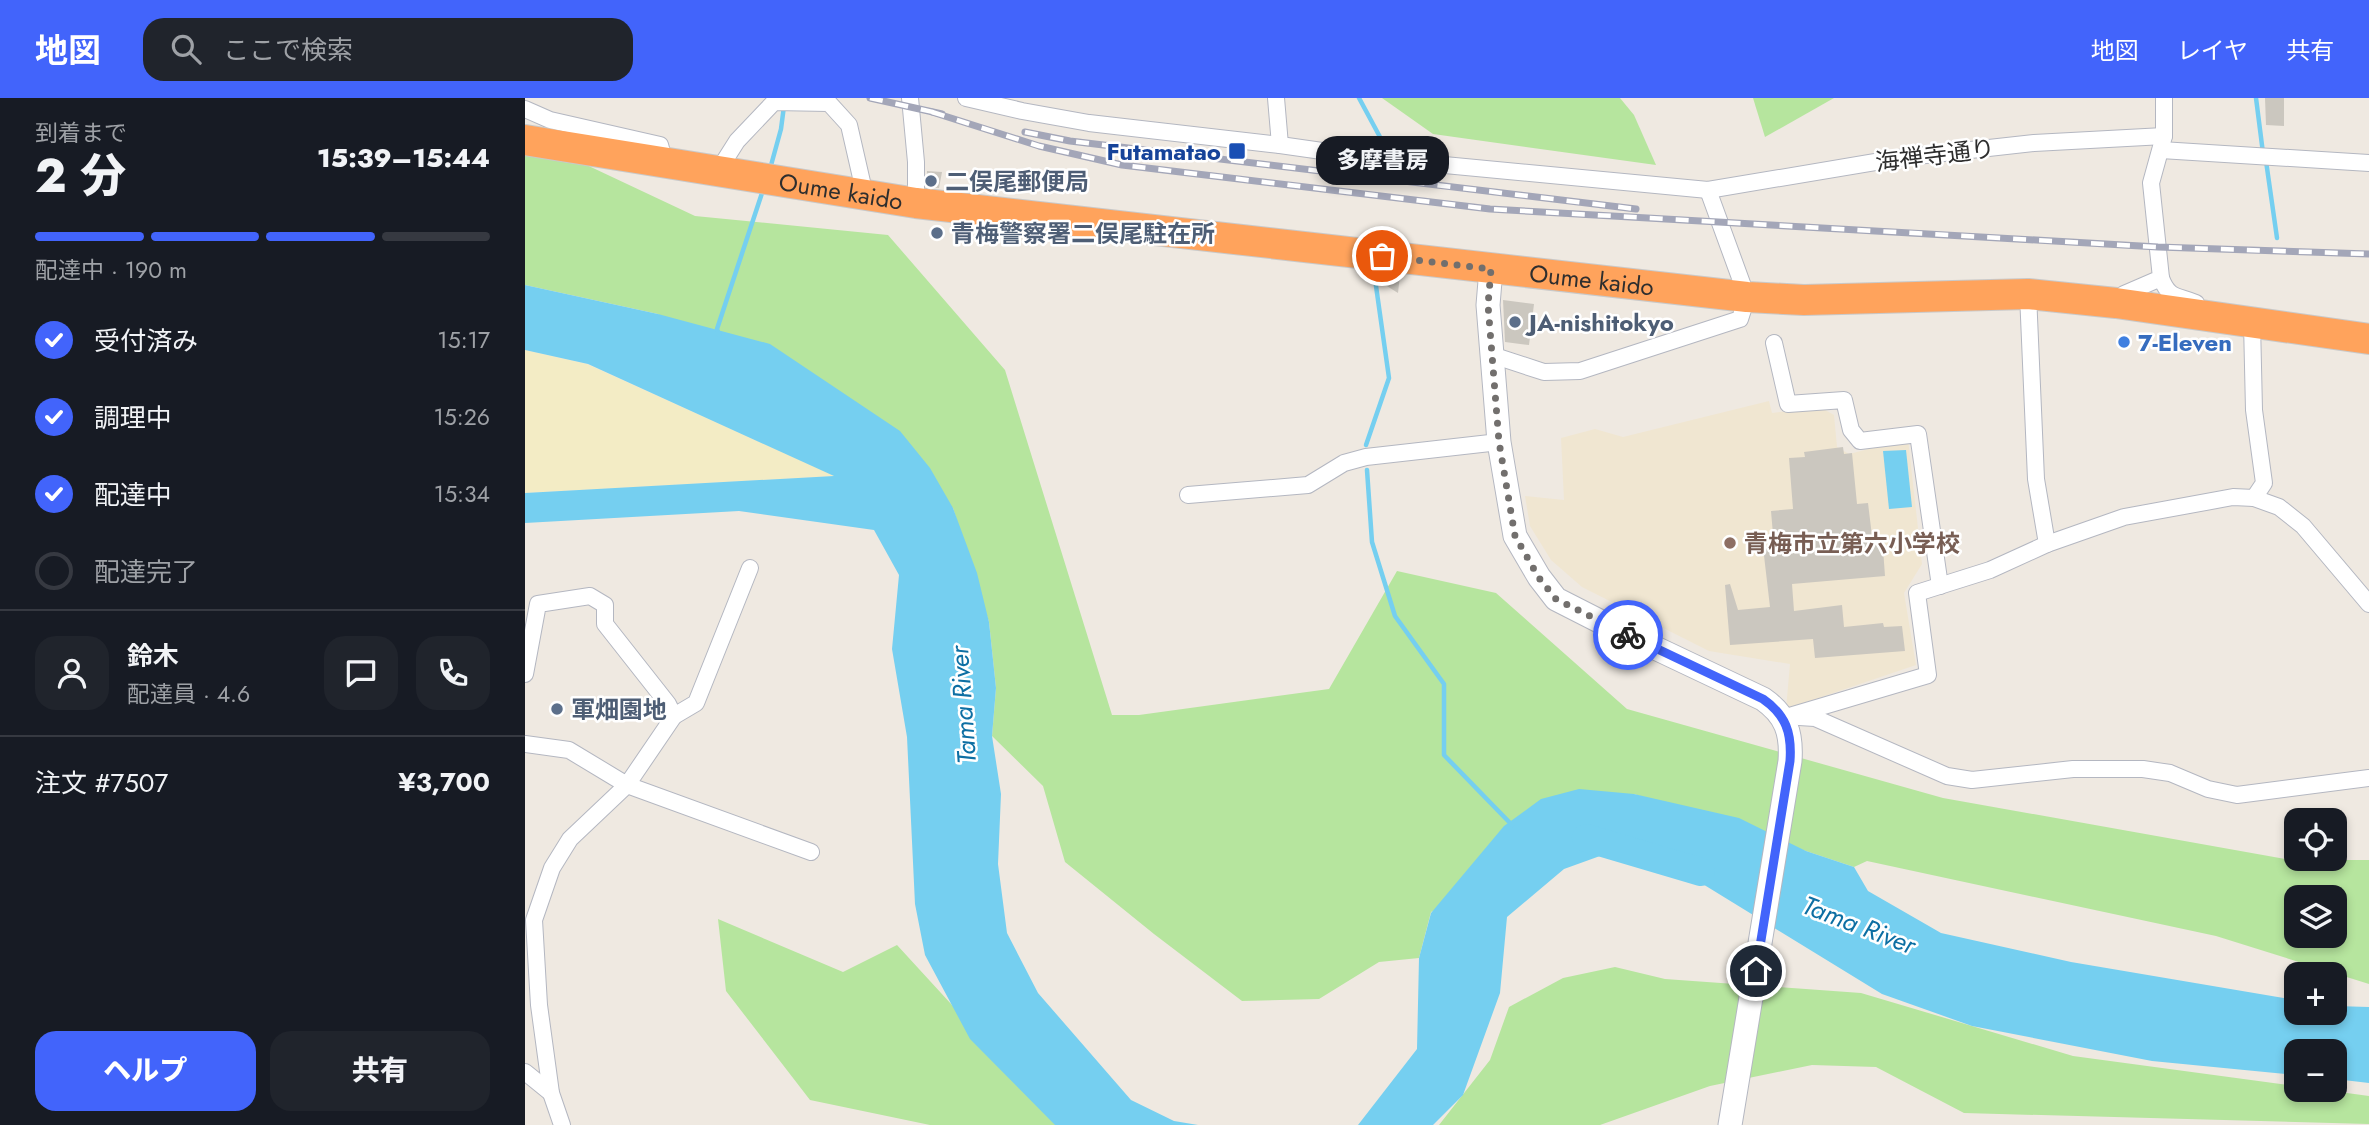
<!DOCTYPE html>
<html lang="ja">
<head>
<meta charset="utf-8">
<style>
  :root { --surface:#171b24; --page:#20242c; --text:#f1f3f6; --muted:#9ea1a6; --line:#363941; --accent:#4264fb }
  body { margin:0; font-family:Jost,"Noto Sans JP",sans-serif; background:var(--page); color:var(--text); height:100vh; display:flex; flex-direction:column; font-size:26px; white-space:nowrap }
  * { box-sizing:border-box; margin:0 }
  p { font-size:23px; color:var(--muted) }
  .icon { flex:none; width:38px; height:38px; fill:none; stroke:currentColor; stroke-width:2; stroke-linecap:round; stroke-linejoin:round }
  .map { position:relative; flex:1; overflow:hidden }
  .sheet { display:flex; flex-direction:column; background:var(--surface); width:525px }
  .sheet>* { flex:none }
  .buttons { position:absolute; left:1759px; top:710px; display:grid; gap:14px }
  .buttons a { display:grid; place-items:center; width:63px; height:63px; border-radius:14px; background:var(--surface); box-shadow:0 4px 10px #0003; font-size:35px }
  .pin { position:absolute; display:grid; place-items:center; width:60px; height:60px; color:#fff; margin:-30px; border:4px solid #fff; border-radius:50%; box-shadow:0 2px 7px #0007 }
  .courier { position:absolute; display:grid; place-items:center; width:70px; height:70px; margin:-35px; border:5px solid #4264fb; border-radius:50%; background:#fff; color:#222; box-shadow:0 2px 9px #0007 }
  .bubble { position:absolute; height:49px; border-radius:21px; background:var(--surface); box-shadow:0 4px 10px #0003; font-size:23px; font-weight:800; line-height:49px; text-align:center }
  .head em { font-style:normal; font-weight:800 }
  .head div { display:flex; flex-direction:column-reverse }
  .head { display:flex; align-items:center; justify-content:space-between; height:119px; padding:0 35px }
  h1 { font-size:46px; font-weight:800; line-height:52px }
  .bar { display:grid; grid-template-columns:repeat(4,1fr); gap:10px 7px; align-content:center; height:84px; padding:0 35px }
  .bar i { height:9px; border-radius:5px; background:var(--line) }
  .bar .active { background:var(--accent) }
  .bar p { grid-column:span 4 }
  .line { display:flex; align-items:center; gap:18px; padding:0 35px; border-top:2px solid var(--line) }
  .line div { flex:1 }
  .round { display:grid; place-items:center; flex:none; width:74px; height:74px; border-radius:21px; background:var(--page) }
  ol { padding:0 35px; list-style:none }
  li { display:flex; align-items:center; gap:21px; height:77px }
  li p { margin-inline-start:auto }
  li .icon { padding:7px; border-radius:50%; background:var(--accent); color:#fff; stroke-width:4 }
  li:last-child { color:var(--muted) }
  li i { width:38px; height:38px; border:4px solid var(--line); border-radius:50% }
  .primary-button { display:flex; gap:14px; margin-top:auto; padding:14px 35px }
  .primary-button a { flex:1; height:80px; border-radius:21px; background:var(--accent); color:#fff; font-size:28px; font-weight:800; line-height:80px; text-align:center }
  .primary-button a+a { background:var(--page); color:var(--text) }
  header { display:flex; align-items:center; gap:42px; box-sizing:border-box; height:98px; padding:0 35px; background:var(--accent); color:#fff }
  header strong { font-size:33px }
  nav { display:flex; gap:38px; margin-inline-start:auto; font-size:24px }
  .search { width:490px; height:63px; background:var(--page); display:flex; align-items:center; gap:18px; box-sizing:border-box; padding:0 24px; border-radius:21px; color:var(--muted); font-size:26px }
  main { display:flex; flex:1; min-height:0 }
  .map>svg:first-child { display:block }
</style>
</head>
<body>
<header>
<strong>地図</strong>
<div class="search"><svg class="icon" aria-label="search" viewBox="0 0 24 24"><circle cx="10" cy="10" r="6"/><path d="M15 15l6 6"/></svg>ここで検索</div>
<nav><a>地図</a><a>レイヤ</a><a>共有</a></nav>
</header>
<main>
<section class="sheet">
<div class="head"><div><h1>2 分</h1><p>到着まで</p></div><em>15:39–15:44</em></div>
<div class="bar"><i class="active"></i><i class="active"></i><i class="active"></i><i></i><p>配達中 · 190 m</p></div>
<ol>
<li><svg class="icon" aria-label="check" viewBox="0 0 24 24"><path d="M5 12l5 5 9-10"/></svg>受付済み<p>15:17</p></li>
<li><svg class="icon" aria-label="check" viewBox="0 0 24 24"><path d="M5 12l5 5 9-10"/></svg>調理中<p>15:26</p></li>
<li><svg class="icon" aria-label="check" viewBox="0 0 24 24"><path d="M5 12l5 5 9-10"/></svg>配達中<p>15:34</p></li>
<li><i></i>配達完了</li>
</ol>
<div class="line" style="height:126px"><a class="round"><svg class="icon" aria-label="person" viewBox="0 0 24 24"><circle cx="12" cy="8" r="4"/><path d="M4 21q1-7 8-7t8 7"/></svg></a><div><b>鈴木</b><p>配達員 · 4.6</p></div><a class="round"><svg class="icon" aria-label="chat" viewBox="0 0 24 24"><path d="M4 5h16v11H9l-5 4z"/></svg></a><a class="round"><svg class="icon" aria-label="phone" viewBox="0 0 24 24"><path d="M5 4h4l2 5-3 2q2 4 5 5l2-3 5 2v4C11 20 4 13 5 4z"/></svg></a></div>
<div class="line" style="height:91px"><div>注文 #7507</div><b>¥3,700</b></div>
<div class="primary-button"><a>ヘルプ</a><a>共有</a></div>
</section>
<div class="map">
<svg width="1844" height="1027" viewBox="0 0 1844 1027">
  <rect width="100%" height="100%" fill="#efe9e1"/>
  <path fill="#f0e6d1" d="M1244,303L1247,315L1295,309L1309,317L1312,349L1324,356L1383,341L1397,466L1379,495L1391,567L1261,611L1265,566L1184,553L1057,489L1026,462L1005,428L1000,398L1039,402L1036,340L1070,331L1098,339Z"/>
  <g fill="#b6e59e" fill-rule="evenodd">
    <path d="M857,0H1095L1109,17L1131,67L908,36Z"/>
    <path d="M1228,0H1309L1240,39Z"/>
    <path d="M0,38L170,118L363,137L480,272L587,617H614L804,591L872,473L971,495L1102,611L1418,700L1766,762H1844V886L1691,838L1342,763L1329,769L1109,696L906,814L894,860L854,864L794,901L717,903L629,836L540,764L518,688L467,638L471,590L464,524L428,410L133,216L0,187ZM1771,800H1810V838H1771Z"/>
    <path d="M193,821L318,874L372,847L537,1027H405L285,1002L201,893Z"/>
    <path d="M1090,869L1140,881L1336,895L1548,958L1771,988V992H1800L1844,998V1026L1439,1015L1351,969L1287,967L1185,988L1075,1027H914L965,962L984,909L1038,880Z"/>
  </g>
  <path fill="#f3ecc5" d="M0,252L62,266L310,378L0,395Z"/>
  <g fill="#75cff0">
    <path d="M0,187L133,216L245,246L375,333L405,370L428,410L452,475L464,524L471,590L467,638L476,696L473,766L482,835L513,895L606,1002L649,1023L673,1027H530L445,941L400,857L390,806L382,639L367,551L374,477L349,432L214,413L0,425V395L309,378L63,266L0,252Z"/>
    <path d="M1381,352L1387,409L1364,411L1358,353Z"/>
    <path d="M1054,691L1109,696L1214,720L1281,753L1329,769L1343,793L1416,835L1546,864L1771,902V915H1810V908L1844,909V985L1810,981V954H1771V977L1627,963L1447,928L1357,896L1111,745L1039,771L982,819L975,895L938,997L908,1027H833L892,951L894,860L906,815L979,728L1016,701Z"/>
  </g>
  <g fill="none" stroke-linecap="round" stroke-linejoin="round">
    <g stroke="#75cff0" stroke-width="4.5">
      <path d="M834,0L855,39"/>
      <path d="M1731,0L1738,55"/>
      <path d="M1741,63L1752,140"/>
      <path d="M245,71L256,31L259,8"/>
      <path d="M194,237L192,231L238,92"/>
      <path d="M841,347L864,280L851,188V172"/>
      <path d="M842,372L847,444L870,518L919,586V657L987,727"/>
    </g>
    <path stroke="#75cff0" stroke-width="28" d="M1061,740L1176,774"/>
  </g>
  <g fill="#cbc7bf">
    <path d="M1740,0H1759V28L1741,27Z"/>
    <path d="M402,73L417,74L414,90L402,89Z"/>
    <path d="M857,175L875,177L873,195L857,185Z"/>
    <path d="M978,202L1009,206L1004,247L980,244Z"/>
    <path d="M1318,349L1319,356L1327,355L1332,406L1343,405L1347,438L1357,437L1360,478L1267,486L1269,513L1317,507L1319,529L1358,525L1359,529L1377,528L1380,553L1290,560L1288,541L1205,547L1200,487L1205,486L1213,512L1245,509L1238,449L1249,448L1246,413L1268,411L1264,360L1280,359L1279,354Z"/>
  </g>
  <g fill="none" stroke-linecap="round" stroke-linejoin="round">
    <defs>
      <g id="street">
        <path d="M385,0L391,64V105"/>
        <path d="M441,0L497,13L564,25L755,47L846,60L1183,92L1374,60L1509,45L1639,38"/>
        <path d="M751,0L755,47"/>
        <path d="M0,11L25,22L135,47L140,65"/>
        <path d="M1636,52L1844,65"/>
        <path d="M193,73L212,43L249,4L304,5L324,27L340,97"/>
        <path d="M1636,180C1644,201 1652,197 1671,205L1673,212"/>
        <path d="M1503,196L1511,381L1522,446"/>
        <path d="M1591,205L1599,196L1636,180L1626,85L1639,38V0"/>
        <path d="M1727,225L1729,312L1739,385L1729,400"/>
        <path d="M1249,245L1263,306L1319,302L1326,332L1335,343L1393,336L1415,488"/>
        <path d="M967,257L1019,274L1055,273L1215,221L1222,199L1183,92"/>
        <path d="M663,397L783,387L819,365L841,359L974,344"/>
        <path d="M0,576L13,506L65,498L80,507V526L143,606L149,618L102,687L44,652L0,646"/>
        <path d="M149,618L171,605L225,470"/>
        <path d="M1274,619L1290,620L1422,678L1447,682L1548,671H1618L1645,675L1683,691L1712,697L1844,680"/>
        <path d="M1258,620L1403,577L1392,495L1465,472L1522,446L1599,419L1708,399L1729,400L1754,409L1778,428L1844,506"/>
        <path d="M0,974L26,995"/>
        <path d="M37,1027L26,995L14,907L9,822L27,770L45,741L102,687L286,754"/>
      </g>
      <path id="secondary" d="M966,171L963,207L974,344L990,438L1014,479L1031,501L1084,528L1238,601C1261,617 1267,635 1265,663L1205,1027"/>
      <g id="highway">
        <path id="s1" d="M0,42L391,105L1222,199L1279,202L1503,196L1591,205L1844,241"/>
      </g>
    </defs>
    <use href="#street" stroke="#b4b7c1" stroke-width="18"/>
    <use href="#secondary" stroke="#b4b7c1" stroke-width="25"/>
    <use href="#highway" stroke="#c9c9c9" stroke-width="32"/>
    <use href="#street" stroke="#fff" stroke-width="16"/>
    <use href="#secondary" stroke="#fff" stroke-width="23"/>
    <use href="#highway" stroke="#ffa35c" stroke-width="30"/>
    <defs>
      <g id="rail">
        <path d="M345,0L417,16"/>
        <path d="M407,14L514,48L597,67L965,111L1633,149L1844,156"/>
        <path d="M500,34L545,43L1111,111"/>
      </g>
    </defs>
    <use href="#rail" stroke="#a3a6b8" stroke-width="7"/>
    <use href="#rail" stroke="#fff" stroke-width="4.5" stroke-dasharray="13" stroke-linecap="butt"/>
  </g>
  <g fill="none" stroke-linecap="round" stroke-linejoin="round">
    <path stroke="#726f6d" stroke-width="7" stroke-dasharray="0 12.6" d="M857,158L966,171L963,207L974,344L990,438L1014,480L1031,501L1103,537"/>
    <path stroke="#4264fb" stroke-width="9" d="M1103,537L1238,601C1261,617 1267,635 1265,663L1231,873"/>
  </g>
  <rect fill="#1a4fb4" stroke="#fff" stroke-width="2.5" x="703" y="44" width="18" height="18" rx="3.5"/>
  <g fill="#5c6f8a" stroke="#fff" stroke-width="2.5">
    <circle cx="406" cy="83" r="7"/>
    <circle cx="412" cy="135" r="7"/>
    <circle cx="990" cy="224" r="7"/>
    <circle cx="32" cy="611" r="7"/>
  </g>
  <circle fill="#3f7fe0" stroke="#fff" stroke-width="2.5" cx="1599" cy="244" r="7"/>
  <circle fill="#8d6e63" stroke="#fff" stroke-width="2.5" cx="1205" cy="445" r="7"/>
  <g text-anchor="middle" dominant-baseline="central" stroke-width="5" stroke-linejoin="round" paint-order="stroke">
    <g font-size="24" font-weight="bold" fill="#164399" stroke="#fff" text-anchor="end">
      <text x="696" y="53">Futamatao</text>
    </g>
    <g font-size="24" fill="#2e2e2e" stroke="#fff">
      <text transform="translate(1410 57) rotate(-7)">海禅寺通り</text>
      <text stroke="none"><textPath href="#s1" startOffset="320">Oume kaido</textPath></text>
      <text stroke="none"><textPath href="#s1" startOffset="1076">Oume kaido</textPath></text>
    </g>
    <g font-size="24" font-weight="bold" fill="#4e5e75" stroke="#fff" text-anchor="start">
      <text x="420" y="83">二俣尾郵便局</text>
      <text x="426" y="135">青梅警察署二俣尾駐在所</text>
      <text x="1004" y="224">JA-nishitokyo</text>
      <text x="46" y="611">軍畑園地</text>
    </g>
    <g font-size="24" font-weight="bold" fill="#366cbe" stroke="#fff" text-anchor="start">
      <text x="1613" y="244">7-Eleven</text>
    </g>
    <g font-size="24" font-weight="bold" fill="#785e54" stroke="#fff" text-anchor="start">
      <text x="1219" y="445">青梅市立第六小学校</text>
    </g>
    <g font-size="26" font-style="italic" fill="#0d6fa3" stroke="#fff">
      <text transform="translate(438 607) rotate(-94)">Tama River</text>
      <text transform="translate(1334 827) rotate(21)">Tama River</text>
    </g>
  </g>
</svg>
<div class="buttons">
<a><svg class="icon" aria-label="locate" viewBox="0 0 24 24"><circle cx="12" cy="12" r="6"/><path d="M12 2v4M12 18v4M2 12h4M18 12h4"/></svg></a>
<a><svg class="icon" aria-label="layers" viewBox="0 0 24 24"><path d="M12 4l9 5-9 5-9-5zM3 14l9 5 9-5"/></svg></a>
<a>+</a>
<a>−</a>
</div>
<div class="pin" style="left:857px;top:158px;background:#ea580c"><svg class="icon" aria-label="bag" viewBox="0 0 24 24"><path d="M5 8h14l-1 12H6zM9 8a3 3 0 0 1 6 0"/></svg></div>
<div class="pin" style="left:1231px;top:873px;background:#1f2937"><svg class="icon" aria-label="home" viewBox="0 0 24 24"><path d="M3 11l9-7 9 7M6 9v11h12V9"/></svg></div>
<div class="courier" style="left:1103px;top:537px"><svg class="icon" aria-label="bike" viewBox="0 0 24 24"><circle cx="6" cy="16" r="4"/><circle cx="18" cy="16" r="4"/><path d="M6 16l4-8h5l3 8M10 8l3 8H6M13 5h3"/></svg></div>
<div class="bubble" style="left:791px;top:38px;width:133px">多摩書房</div>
</div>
</main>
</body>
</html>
